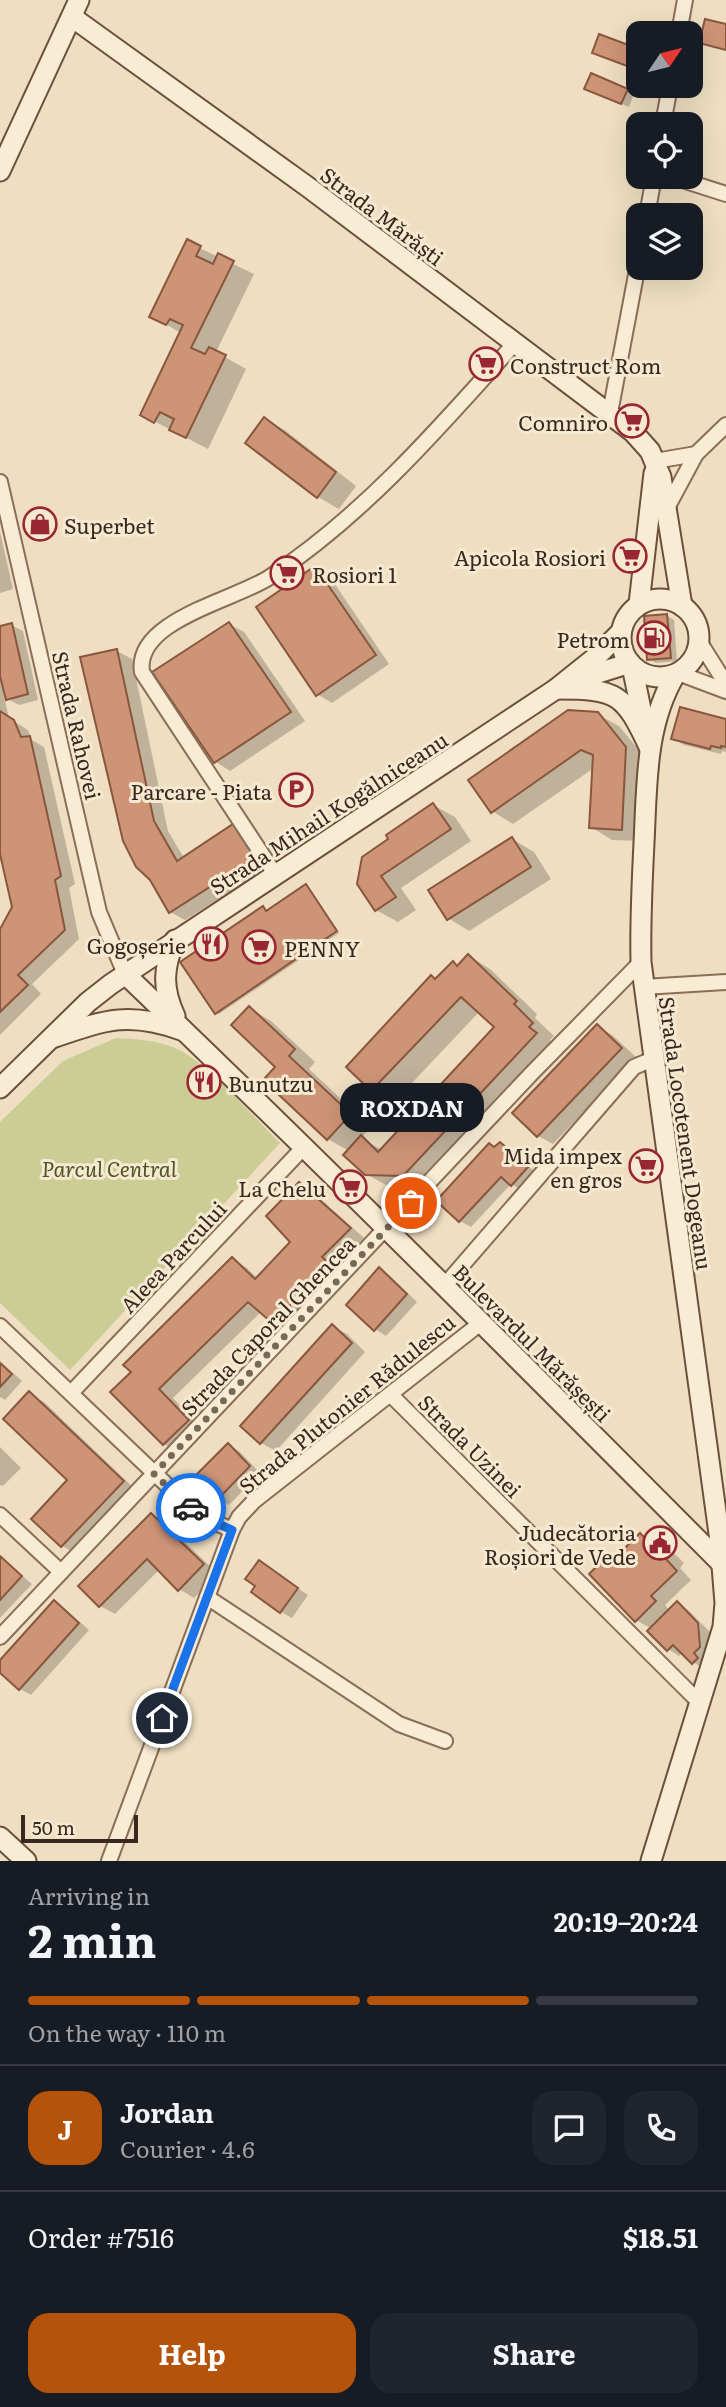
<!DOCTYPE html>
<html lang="en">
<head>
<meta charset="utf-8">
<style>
  :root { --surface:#171b24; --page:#20242c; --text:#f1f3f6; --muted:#9ea1a6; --line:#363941; --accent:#b45309 }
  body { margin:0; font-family:Literata,serif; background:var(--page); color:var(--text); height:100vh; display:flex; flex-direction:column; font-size:26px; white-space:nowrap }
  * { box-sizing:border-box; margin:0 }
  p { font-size:23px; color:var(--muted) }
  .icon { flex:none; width:38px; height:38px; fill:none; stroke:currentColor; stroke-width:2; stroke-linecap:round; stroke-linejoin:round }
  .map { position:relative; height:1861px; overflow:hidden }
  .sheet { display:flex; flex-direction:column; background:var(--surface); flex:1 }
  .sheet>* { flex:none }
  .needle { width:46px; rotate:55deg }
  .controls { position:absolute; left:626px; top:21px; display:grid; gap:14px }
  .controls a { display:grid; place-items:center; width:77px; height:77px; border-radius:14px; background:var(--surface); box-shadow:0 7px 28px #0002; font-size:35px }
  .scale { position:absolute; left:21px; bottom:18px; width:117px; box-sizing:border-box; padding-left:7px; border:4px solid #38281d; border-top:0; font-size:19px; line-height:24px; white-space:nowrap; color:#38281d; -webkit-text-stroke:5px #f6e9d1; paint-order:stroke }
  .pin { position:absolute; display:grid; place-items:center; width:60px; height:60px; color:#fff; margin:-30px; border:4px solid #fff; border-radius:50%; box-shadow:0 2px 7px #0007 }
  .courier { position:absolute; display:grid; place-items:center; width:70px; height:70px; margin:-35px; border:5px solid #1a73e8; border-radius:50%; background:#fff; color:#222; box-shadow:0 2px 9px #0007 }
  .bubble { position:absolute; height:49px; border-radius:21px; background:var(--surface); box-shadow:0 7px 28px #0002; font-size:23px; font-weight:700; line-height:49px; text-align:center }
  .head em { font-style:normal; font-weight:700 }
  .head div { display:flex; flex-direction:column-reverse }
  .head { display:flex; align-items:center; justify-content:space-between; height:119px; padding:0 28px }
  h1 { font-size:46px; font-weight:700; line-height:52px }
  .bar { display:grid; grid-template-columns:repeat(4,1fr); gap:10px 7px; align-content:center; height:84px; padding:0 28px }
  .bar i { height:9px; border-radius:5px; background:var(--line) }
  .bar .on { background:var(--accent) }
  .bar p { grid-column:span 4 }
  .line { display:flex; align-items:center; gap:18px; padding:0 28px; border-top:2px solid var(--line) }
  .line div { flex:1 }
  .round { display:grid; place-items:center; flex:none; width:74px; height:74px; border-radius:21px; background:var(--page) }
  .action { display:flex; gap:14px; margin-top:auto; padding:14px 28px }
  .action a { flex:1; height:80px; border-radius:21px; background:var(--accent); color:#fff; font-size:28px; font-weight:700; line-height:80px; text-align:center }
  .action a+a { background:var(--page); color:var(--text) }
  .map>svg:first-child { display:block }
</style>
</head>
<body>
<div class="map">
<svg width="726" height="1861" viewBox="0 0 726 1861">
  <rect width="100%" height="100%" fill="#efdec1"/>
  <path fill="#cbcd95" d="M116,1038C136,1039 156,1040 175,1048C204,1059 255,1119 280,1143L70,1370L0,1303V1122L63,1061Z"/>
  <g fill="#0003">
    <path d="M627,90L634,94L629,107L594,92Z"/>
    <path d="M187,242L254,274L216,352L246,369L208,449L142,415L181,333L151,316Z"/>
    <path d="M265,419L286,431L356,486L339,509L318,497Z"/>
    <path d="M0,532L13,589L0,593Z"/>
    <path d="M315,569L330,577L389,664L332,703L317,694Z"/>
    <path d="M667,616L674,620L677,661L656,663L649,659Z"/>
    <path d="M229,624L244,632L305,721L230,771L216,762L155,673Z"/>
    <path d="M11,625L23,631L38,700L19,705L4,697L9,718L28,730L32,740L44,747L75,884L69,888L79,939L32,984L41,994L0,1035V932L14,907L0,844V628Z"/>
    <path d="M117,651L132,659L168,831L184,858L233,826L248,835L269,867L185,920L170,912Z"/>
    <path d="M597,714L619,726L647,760L643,841L612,840L591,827L594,768L513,824L492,811Z"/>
    <path d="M726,720V752L722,751L721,754L684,745L673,738Z"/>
    <path d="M433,805L455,817L471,841L401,888L416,910L398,922L376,910L359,884Z"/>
    <path d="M512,839L534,852L551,879L469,931L448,918Z"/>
    <path d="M309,888L339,933L219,1014L216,1013L263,908L267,912Z"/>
    <path d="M469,956L490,969L537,1014L535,1018L554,1036L550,1040L557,1046L425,1188L388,1186L366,1174L349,1151L328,1139L277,1067L249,1008L271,1021L315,1062L309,1069L371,1127L361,1138L382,1150L496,1027L480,1011L394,1102L372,1090L436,981L453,964L458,967Z"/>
    <path d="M597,1026L612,1035L636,1057L553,1144L538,1136L515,1113Z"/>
    <path d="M500,1144L511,1150L538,1175L523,1191L511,1184L471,1227L460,1221L439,1201Z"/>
    <path d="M299,1184L314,1193L364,1238L335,1267L345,1275L288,1330L262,1311L173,1398L202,1430L179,1452L164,1444L133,1372L233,1259L247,1268L258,1279L293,1242Z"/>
    <path d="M379,1269L390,1276L417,1302L386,1336L375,1329Z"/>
    <path d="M332,1326L347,1334L365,1352L276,1451L261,1443L243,1425Z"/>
    <path d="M0,1361L22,1381L5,1400L0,1397Z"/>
    <path d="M29,1394L44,1402L137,1491L77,1554L62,1546L33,1519L70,1480Z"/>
    <path d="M228,1445L239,1451L260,1473L229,1505L218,1499Z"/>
    <path d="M0,1447L21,1468L3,1486L0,1485Z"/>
    <path d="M151,1515L166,1524L218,1574L194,1598L179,1589L159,1570L115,1614L100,1606L80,1586Z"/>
    <path d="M640,1535L671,1550L684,1563L680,1568L691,1580L665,1605L670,1611L677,1603L688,1610L709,1631L710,1653L704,1669L693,1662L682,1652L679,1656L668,1649L652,1629L636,1620L607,1558L613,1562Z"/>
    <path d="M0,1557L32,1584L0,1618Z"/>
    <path d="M260,1562L308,1595L292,1618L281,1612L257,1585Z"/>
    <path d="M54,1602L65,1609L89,1630L31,1695L20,1689L0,1671V1662Z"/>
  </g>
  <g fill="#ce9476" stroke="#89563e" stroke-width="2">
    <path d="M705,19L726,24V50L699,43Z"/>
    <path d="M599,34L639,49V58L635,69L592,53Z"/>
    <path d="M591,73L628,89L621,104L584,89Z"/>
    <path d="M187,239L201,246L196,256L213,264L218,253L234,261L191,348L205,354L209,347L226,355L186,438L169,430L174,419L160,412L154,423L140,415L183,325L170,319L166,325L149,317Z"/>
    <path d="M264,417L336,472L317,498L245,443Z"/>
    <path d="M315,566L376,655L316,696L256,607Z"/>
    <path d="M667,614L671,658L647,660L644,616Z"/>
    <path d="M229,622L291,712L214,763L152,672Z"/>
    <path d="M12,623L28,694L6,700L0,676V626Z"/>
    <path d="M117,649L154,821L177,861L233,824L255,858L169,913L150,880L136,867L123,841L80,657Z"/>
    <path d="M680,707L726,719V747L721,746V748L711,746L710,749L671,739Z"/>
    <path d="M568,710L598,712L626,747L622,830L589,828L593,755L581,750L491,813L468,780Z"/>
    <path d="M0,711L14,720L21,737L30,736L61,876L55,880L65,930L18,975L28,985L0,1012V929L12,907L0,854Z"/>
    <path d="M433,803L451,829L381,876L396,897L375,911L357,884L362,857L388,839L386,835Z"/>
    <path d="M512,837L531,867L447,920L428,890Z"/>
    <path d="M306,884L337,931L215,1014L180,962L263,906L266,911Z"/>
    <path d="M468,954L517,1001L514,1004L533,1023L529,1027L537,1033L403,1176L365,1175L343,1155L361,1135L378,1152L494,1027L461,997L371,1091L346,1067L431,975L435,979L453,961L457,966Z"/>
    <path d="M249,1006L295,1049L289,1056L351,1114L327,1140L263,1080L275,1067L231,1025Z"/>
    <path d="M597,1024L622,1048L537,1137L512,1113Z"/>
    <path d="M500,1142L528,1167L511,1186L501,1177L459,1222L436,1201L489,1143L494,1147Z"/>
    <path d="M299,1182L351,1228L322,1257L331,1265L272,1323L248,1302L163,1385L159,1389L189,1420L163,1445L110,1392L131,1372L123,1365L232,1257L255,1279L290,1242L266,1216Z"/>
    <path d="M379,1267L407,1294L374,1331L346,1305Z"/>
    <path d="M332,1324L352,1343L260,1444L240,1426Z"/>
    <path d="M0,1363L12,1374L0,1387Z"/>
    <path d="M29,1391L124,1481L61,1547L31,1519L67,1480L3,1419Z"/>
    <path d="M228,1443L250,1466L217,1500L194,1477Z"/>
    <path d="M151,1513L204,1564L178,1591L147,1559L99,1607L78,1586Z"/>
    <path d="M640,1533L651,1544L656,1539L671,1554L666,1559L677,1571L651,1596L656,1601L635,1622L589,1574L607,1556L612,1561Z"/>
    <path d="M0,1556L22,1576L0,1600Z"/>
    <path d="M259,1560L298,1588L280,1613L251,1592L255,1586L245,1579Z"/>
    <path d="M54,1600L79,1623L19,1690L0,1673V1660Z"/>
    <path d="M677,1601L698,1623L700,1647L694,1653L698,1658L692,1664L673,1645L667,1651L647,1631Z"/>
  </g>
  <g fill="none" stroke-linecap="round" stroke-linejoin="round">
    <defs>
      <g id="street">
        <path d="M679,33L685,0"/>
        <path d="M663,124L670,86"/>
        <path d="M673,177L726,194"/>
        <path d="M647,215L654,177"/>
        <path d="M610,413L639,259"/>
        <path d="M655,461L696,454"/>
        <path d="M0,482L99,912L125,974"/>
        <path d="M667,508L696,454L726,425"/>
        <path d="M699,641L726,684"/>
        <path d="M678,673L726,691"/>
        <path d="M275,874L142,672C134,620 236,600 270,577C364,515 440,427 515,343"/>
        <path d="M643,987L726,982"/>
        <path d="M445,1285L634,1067L653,1059"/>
        <path d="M0,1326L191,1508L214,1522L232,1530"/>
        <path d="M71,1393L304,1147"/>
        <path d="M391,1395L700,1703"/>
        <path d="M0,1515L61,1572"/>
        <path d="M207,1597L399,1724L445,1741"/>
        <path d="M0,1637L532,1073L641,962"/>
        <path d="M109,1861L232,1530L239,1517L254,1501L482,1322"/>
      </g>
      <g id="secondary">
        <path d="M72,17L308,187L633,432L650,451L661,477L682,606"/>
        <path d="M0,171L79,0"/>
        <circle cx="660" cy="638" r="39"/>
        <path d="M639,604L654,473"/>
        <path d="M632,666L644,724"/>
        <path d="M576,680L630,663"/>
        <path d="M556,689C618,689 624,693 650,749"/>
        <path d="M175,940C163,968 162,988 175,1016"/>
        <path d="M125,974C328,1168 526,1367 724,1566"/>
        <path d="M55,1037C105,1020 129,1011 181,1030"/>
        <path d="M0,1088L88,1002L111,984L556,689L596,657L620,633"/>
        <path d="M0,1837L26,1861"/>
        <path d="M651,1861L723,1627L725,1603L720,1541L641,962C640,922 642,883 644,843C647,785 645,726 675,675"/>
      </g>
    </defs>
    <use href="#street" stroke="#896e58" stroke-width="18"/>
    <use href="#secondary" stroke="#6b503c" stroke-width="23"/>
    <use href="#street" stroke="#f9ecd5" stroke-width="14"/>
    <use href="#secondary" stroke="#f9ecd5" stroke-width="19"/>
  </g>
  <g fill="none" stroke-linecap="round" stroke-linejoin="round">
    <path stroke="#786856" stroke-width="7" stroke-dasharray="0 12.6" d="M191,1508L154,1474L411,1203"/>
    <path stroke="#1a73e8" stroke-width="9" d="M162,1718L232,1530L214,1522L191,1508"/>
  </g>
  <defs>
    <symbol id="supermarket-ring" viewBox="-11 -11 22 22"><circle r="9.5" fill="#f6e9d1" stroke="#992731" stroke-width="1.5"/><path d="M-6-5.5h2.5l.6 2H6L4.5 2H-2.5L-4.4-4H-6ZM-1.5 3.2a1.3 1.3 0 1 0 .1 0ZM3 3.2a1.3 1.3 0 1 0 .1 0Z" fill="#992731"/></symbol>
    <symbol id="shop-ring" viewBox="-11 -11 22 22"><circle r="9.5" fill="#f6e9d1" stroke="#992731" stroke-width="1.5"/><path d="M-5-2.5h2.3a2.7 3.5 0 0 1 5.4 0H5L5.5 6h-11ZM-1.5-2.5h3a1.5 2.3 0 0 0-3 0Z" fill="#992731"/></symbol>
    <symbol id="fuel-ring" viewBox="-11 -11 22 22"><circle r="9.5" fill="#f6e9d1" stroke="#992731" stroke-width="1.5"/><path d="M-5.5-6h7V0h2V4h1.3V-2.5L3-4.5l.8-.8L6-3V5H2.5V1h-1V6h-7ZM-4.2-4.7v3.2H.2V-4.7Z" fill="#992731"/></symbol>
    <symbol id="parking-ring" viewBox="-11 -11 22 22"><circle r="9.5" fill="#f6e9d1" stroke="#992731" stroke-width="1.5"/><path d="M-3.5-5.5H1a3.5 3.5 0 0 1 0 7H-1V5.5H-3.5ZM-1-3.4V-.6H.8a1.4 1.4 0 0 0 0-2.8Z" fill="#992731"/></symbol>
    <symbol id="restaurant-ring" viewBox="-11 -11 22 22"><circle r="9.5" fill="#f6e9d1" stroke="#992731" stroke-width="1.5"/><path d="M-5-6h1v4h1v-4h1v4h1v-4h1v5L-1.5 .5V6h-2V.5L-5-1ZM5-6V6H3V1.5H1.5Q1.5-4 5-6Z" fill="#992731"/></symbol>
    <symbol id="civic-ring" viewBox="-11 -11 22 22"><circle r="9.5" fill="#f6e9d1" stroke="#992731" stroke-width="1.5"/><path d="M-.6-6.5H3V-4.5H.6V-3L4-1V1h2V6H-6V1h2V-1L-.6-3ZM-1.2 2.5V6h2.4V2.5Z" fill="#992731"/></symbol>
  </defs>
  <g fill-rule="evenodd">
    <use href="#supermarket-ring" x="467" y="345" width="38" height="38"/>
    <use href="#supermarket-ring" x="613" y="402" width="38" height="38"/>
    <use href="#shop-ring" x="21" y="505" width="38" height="38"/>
    <use href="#supermarket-ring" x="611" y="537" width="38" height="38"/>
    <use href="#supermarket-ring" x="268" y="554" width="38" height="38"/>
    <use href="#fuel-ring" x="635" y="619" width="38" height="38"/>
    <use href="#parking-ring" x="277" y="771" width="38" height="38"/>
    <use href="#restaurant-ring" x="192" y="925" width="38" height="38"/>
    <use href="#supermarket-ring" x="240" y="928" width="38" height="38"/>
    <use href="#restaurant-ring" x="185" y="1063" width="38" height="38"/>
    <use href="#supermarket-ring" x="627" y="1147" width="38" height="38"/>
    <use href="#supermarket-ring" x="331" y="1168" width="38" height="38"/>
    <use href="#civic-ring" x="641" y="1524" width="38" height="38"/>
  </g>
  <g text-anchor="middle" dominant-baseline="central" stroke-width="6" stroke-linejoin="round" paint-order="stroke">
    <g font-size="21" fill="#38281d" stroke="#f6e9d1">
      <text transform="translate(383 215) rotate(37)">Strada Mărăști</text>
      <text transform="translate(78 725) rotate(77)">Strada Rahovei</text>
      <text transform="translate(328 812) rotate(-33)">Strada Mihail Kogălniceanu</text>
      <text transform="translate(687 1133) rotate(82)">Strada Locotenent Dogeanu</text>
      <text transform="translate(172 1256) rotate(-47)">Aleea Parcului</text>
      <text transform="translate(267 1325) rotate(-46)">Strada Caporal Ghencea</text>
      <text transform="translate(533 1342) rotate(45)">Bulevardul Mărășești</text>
      <text transform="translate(346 1403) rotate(-39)">Strada Plutonier Rădulescu</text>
      <text transform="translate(471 1445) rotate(45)">Strada Uzinei</text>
    </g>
    <g font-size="21" fill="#38281d" stroke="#f6e9d1" text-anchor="end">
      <text x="510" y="364" text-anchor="start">Construct Rom</text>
      <text x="608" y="421">Comniro</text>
      <text x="64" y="524" text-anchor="start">Superbet</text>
      <text x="606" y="556">Apicola Rosiori</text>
      <text x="312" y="573" text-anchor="start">Rosiori 1</text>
      <text x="630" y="638">Petrom</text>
      <text x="272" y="790">Parcare - Piata</text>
      <text x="186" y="944">Gogoșerie</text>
      <text x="284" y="947" text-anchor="start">PENNY</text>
      <text x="228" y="1082" text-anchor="start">Bunutzu</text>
      <text x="622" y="1154">Mida impex<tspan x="622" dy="24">en gros</tspan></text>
      <text x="326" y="1187">La Chelu</text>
      <text x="636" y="1531">Judecătoria<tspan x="636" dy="24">Roșiori de Vede</tspan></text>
    </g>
    <g font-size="21" font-style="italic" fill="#4c5523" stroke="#f6e9d1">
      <text x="109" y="1167">Parcul Central</text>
    </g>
  </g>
</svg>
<div class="controls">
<a><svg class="needle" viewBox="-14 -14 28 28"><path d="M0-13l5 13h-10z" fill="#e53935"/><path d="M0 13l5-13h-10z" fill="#9ea1a6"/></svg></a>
<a><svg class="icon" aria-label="locate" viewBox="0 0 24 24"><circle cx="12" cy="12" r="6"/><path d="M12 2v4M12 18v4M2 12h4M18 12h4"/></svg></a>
<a><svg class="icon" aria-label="layers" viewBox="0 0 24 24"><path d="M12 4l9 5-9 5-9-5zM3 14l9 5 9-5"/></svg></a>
</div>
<div class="scale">50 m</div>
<div class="pin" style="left:411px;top:1203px;background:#ea580c"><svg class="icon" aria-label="bag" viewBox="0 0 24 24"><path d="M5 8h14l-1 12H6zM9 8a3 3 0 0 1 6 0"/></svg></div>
<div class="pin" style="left:162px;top:1718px;background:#1f2937"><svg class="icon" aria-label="home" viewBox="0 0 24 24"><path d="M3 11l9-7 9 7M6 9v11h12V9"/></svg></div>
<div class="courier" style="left:191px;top:1508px"><svg class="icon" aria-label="car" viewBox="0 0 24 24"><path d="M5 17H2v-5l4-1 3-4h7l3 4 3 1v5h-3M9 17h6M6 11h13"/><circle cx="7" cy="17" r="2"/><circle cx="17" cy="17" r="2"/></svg></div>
<div class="bubble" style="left:340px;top:1083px;width:144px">ROXDAN</div>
</div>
<section class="sheet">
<div class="head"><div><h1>2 min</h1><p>Arriving in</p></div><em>20:19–20:24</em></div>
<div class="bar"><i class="on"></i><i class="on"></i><i class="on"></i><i></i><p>On the way · 110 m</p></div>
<div class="line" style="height:126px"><b class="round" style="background:var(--accent);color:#fff">J</b><div><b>Jordan</b><p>Courier · 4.6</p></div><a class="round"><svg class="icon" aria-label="chat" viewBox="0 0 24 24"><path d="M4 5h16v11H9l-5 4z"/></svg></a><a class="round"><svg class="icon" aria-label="phone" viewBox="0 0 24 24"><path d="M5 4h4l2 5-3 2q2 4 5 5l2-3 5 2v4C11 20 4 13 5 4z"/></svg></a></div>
<div class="line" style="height:91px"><div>Order #7516</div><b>$18.51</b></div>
<div class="action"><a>Help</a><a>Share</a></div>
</section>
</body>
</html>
